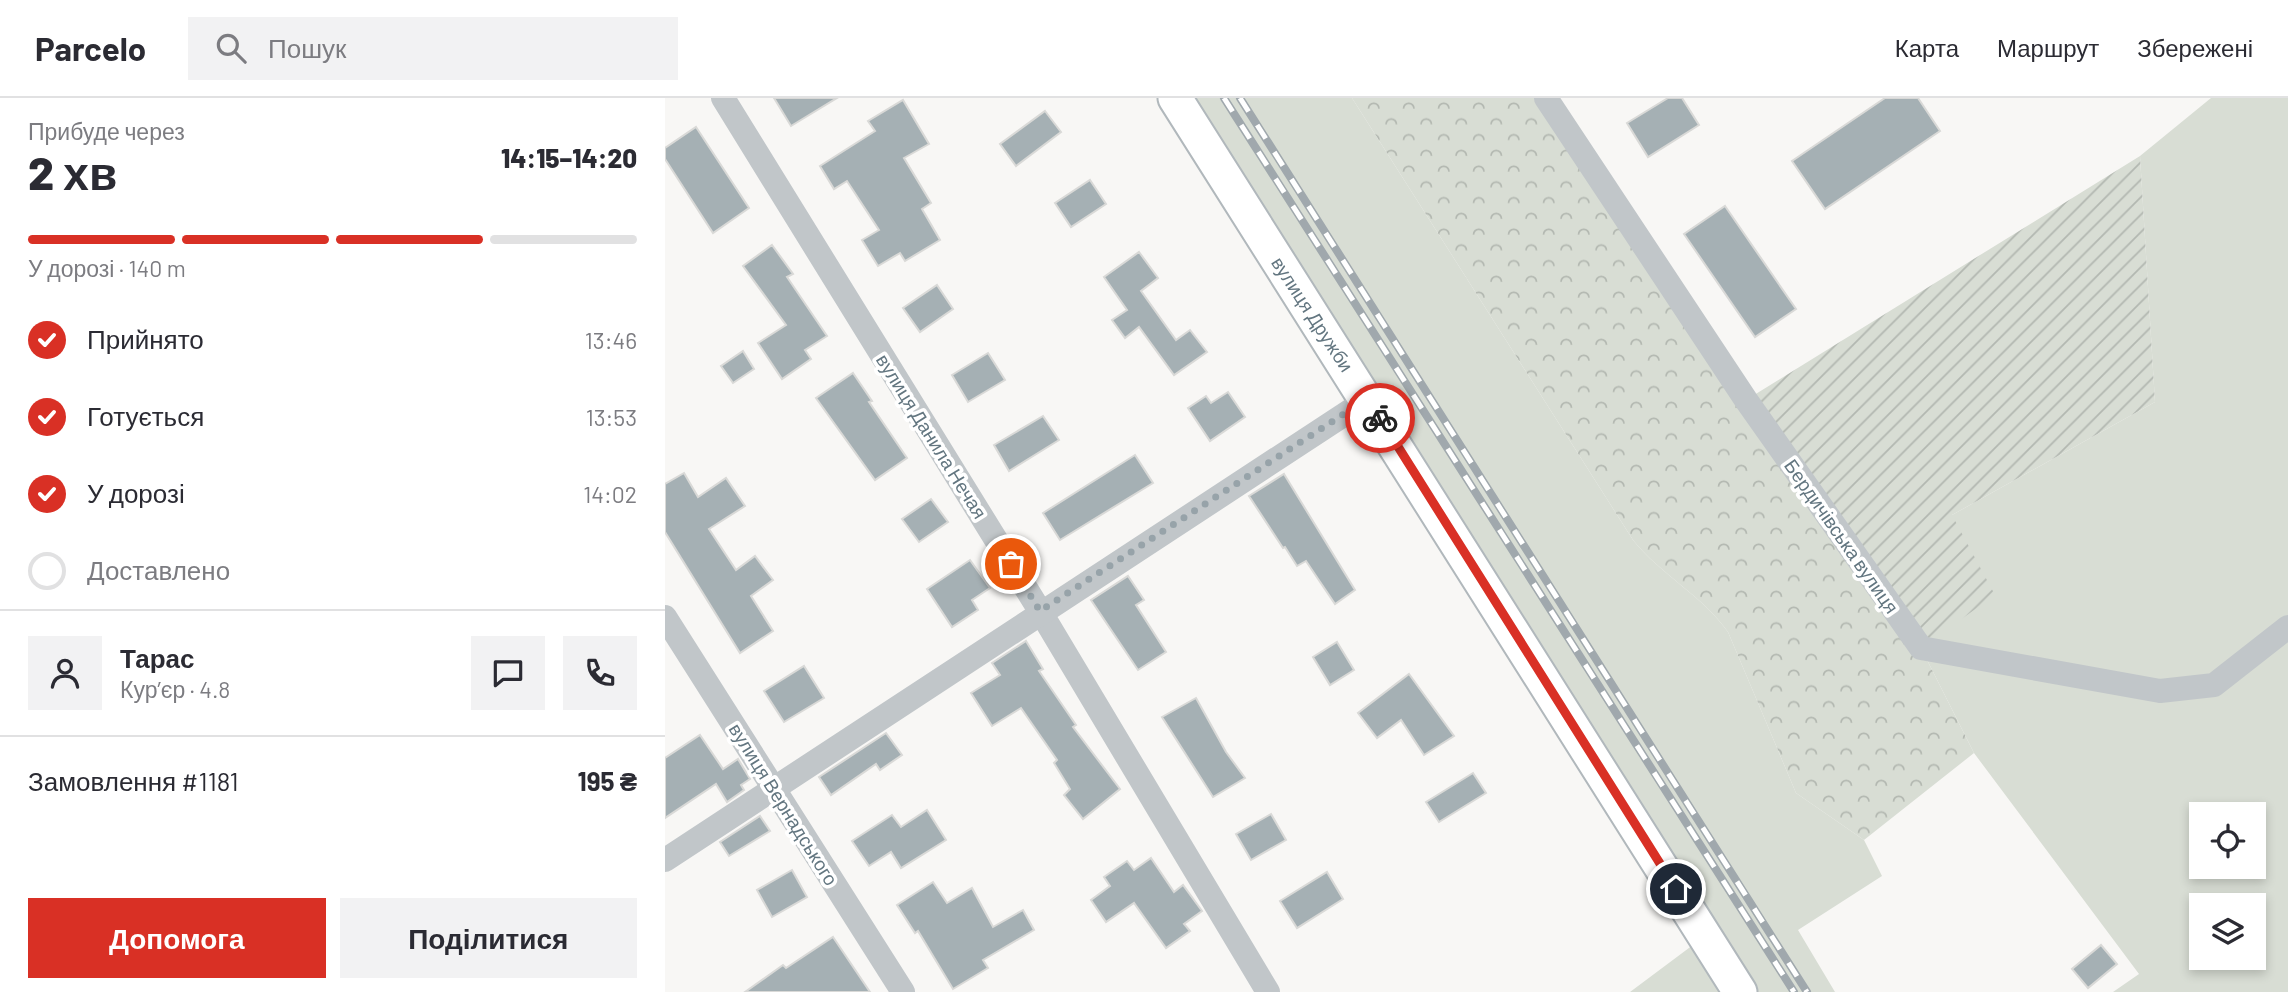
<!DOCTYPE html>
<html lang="uk">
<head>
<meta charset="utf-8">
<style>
  :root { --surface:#fff; --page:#f2f2f3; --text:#2b2b33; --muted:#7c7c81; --line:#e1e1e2; --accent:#d93025 }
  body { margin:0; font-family:Barlow,sans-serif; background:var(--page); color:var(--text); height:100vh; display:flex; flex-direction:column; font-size:26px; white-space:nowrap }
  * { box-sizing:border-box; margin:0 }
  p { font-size:23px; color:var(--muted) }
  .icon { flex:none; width:38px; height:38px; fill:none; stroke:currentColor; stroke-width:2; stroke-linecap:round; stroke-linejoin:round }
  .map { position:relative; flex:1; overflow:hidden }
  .details { display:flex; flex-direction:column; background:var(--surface); width:665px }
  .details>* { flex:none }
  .buttons { position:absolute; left:1524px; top:704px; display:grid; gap:14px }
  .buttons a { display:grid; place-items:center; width:77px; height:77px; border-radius:0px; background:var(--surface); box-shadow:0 4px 10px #0003; font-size:35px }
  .pin { position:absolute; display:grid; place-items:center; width:60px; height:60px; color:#fff; margin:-30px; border:4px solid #fff; border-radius:50%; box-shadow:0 2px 7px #0007 }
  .courier { position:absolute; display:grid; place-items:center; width:70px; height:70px; margin:-35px; border:5px solid #d93025; border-radius:50%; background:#fff; color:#222; box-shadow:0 2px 9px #0007 }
  .head em { font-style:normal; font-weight:800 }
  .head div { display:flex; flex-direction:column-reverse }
  .head { display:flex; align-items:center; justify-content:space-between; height:119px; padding:0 28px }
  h1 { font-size:46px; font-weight:800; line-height:52px }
  .bar { display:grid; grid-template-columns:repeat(4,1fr); gap:10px 7px; align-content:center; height:84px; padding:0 28px }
  .bar i { height:9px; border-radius:5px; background:var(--line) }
  .bar .current { background:var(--accent) }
  .bar p { grid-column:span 4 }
  .line { display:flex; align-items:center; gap:18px; padding:0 28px; border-top:2px solid var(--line) }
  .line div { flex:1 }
  .round { display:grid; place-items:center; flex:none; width:74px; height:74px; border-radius:0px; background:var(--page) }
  ol { padding:0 28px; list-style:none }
  li { display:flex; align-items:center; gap:21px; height:77px }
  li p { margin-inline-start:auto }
  li .icon { padding:7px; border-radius:50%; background:var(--accent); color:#fff; stroke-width:4 }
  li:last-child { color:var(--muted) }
  li i { width:38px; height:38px; border:4px solid var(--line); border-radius:50% }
  .button { display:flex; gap:14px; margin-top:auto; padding:14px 28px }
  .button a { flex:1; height:80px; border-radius:0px; background:var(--accent); color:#fff; font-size:28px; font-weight:800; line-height:80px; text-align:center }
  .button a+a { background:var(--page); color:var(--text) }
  header { display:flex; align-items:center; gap:42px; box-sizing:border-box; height:98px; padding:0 35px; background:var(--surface); border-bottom:2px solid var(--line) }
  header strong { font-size:33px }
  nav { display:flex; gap:38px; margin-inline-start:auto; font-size:24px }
  .search { width:490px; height:63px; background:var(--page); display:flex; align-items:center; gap:18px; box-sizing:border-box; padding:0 24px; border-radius:0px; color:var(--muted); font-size:26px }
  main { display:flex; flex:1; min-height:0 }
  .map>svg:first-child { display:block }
</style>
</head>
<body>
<header>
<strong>Parcelo</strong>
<div class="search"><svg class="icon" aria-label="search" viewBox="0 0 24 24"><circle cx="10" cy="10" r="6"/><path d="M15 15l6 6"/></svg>Пошук</div>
<nav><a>Карта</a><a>Маршрут</a><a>Збережені</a></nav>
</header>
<main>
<section class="details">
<div class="head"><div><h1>2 хв</h1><p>Прибуде через</p></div><em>14:15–14:20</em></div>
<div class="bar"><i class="current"></i><i class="current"></i><i class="current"></i><i></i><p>У дорозі · 140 m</p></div>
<ol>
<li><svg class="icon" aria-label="check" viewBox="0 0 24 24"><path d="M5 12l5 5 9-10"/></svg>Прийнято<p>13:46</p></li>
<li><svg class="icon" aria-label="check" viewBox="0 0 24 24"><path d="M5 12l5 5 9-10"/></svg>Готується<p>13:53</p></li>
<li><svg class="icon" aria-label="check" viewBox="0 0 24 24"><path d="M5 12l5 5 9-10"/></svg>У дорозі<p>14:02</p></li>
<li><i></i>Доставлено</li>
</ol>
<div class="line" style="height:126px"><a class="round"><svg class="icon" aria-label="person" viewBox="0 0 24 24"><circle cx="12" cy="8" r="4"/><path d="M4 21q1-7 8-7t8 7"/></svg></a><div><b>Тарас</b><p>Кур’єр · 4.8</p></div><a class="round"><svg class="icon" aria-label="chat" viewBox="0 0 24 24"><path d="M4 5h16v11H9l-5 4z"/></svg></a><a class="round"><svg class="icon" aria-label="phone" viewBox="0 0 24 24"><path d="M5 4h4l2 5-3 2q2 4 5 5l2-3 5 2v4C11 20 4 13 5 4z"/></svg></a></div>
<div class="line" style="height:91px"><div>Замовлення #1181</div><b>195 ₴</b></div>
<div class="button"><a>Допомога</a><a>Поділитися</a></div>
</section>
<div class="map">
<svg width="1623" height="894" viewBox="0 0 1623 894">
  <defs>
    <pattern id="forest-crowns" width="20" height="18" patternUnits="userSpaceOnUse" patternTransform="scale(1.75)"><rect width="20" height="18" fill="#d8ddd4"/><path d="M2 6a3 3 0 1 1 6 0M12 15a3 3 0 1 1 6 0" fill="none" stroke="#b3b8b1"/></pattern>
    <pattern id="garden-furrows" width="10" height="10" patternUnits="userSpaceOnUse" patternTransform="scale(1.75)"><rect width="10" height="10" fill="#d8ddd4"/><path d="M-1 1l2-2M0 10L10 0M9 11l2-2" fill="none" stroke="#b3b8b1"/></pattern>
  </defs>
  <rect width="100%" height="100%" fill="#f8f7f5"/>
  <g fill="#d8ddd4" fill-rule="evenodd">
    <path d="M510,0H687L968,442C996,477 1038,498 1063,534L1131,695L1199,742L1217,778L1133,832L1170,894H965L1040,838Z"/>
    <path d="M1546,0H1623V894H1448L1474,876L1309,655L1256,550L1287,417L1490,304L1475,58ZM1536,716H1589V768H1536ZM1536,807H1589V859H1536Z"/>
  </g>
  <path fill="url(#forest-crowns)" d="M687,0H881L1256,550L1309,655L1199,742L1131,695L1063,534C1038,498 996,477 968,442Z"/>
  <path fill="url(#garden-furrows)" d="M1475,58L1490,304L1287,417L1330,497L1256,550L1081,302Z"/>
  <g fill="#a5b0b4" stroke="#d9d9d7" stroke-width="2">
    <path d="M109,0H172L126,28Z"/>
    <path d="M1003,0H1017L1034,27L983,59L962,25Z"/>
    <path d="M1220,0H1253L1275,33L1160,111L1127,63Z"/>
    <path d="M238,2L264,46L239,60L266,105L257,111L275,142L240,163L235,155L213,168L197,142L214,132L182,83L169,91L155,68L210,33L203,23Z"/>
    <path d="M380,13L396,34L351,68L335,46Z"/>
    <path d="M31,29L84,110L48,135L0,61V50Z"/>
    <path d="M425,82L441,106L406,129L390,105Z"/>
    <path d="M1060,108L1131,211L1090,239L1019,136Z"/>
    <path d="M107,147L128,176L122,179L162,238L140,252L146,261L117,281L93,245L121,227L78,168Z"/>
    <path d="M474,154L493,180L476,193L511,242L525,232L542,254L509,277L474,229L460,240L447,222L462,212L439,179Z"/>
    <path d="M272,187L288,211L255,234L238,210Z"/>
    <path d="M78,253L89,271L68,285L56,268Z"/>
    <path d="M323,255L340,282L303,304L287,277Z"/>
    <path d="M188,275L207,303L204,304L242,360L210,382L151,300Z"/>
    <path d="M563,294L580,319L545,343L523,310L541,298L546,305Z"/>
    <path d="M378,318L394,342L344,373L329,347Z"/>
    <path d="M470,357L488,385L395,442L378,415Z"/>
    <path d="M19,375L33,399L61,380L80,408L44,431L71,472L90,458L108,482L86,498L108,533L75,555L0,434V386Z"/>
    <path d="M619,376L690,492L670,506L641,463L632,468L620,449L618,450L584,398Z"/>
    <path d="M266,401L283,424L254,444L237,421Z"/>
    <path d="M305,462L325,490L307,502L313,512L287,529L262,491Z"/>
    <path d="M463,478L479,502L471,507L501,554L473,572L426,502Z"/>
    <path d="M361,543L378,571L374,573L411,627L408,629L455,691L418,721L399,697L405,691L389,665L392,662L356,610L327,628L306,595L335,577L327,565Z"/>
    <path d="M672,544L689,572L665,587L648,559Z"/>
    <path d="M139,568L159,600L119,624L99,593Z"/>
    <path d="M744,576L789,638L759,657L736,622L712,640L693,615Z"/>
    <path d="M531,600L561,654L580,680L548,699L497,619Z"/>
    <path d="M221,635L237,657L215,672L211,666L166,697L154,679Z"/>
    <path d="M35,637L58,671L73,661L85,681L76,687L79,692L62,704L51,686L0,720V660Z"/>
    <path d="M808,675L821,695L774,724L761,704Z"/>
    <path d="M262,712L281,742L236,770L226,754L204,768L187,743L227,717L236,729Z"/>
    <path d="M606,716L621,742L586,762L571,736Z"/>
    <path d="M95,718L105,733L64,758L55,744Z"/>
    <path d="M486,760L509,794L518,787L537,813L519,826L525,833L501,850L469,805L441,824L426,802L445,788L439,779L462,763L469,772Z"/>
    <path d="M127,772L142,799L107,819L92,792Z"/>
    <path d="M662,774L678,801L632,830L615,803Z"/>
    <path d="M268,784L282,805L307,790L328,829L358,812L369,832L318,862L323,870L288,891L253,833L250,835L232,807Z"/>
    <path d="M168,839L205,894H80L118,867L121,870Z"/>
    <path d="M1436,847L1452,866L1423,890L1407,871Z"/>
  </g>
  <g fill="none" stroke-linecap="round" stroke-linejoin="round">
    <defs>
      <path id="secondary" d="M510,0L1075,894"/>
    </defs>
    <use href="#secondary" stroke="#b1b8bc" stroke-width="37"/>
    <g stroke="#c1c6c9" stroke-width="24">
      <path d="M58,0L375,513L603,894"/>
      <path d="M881,0L1081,302L1256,550L1495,593L1549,587L1623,529"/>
      <path d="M0,519L238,894"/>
      <path d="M0,762L703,301"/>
    </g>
    <use href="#secondary" stroke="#fff" stroke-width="33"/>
    <defs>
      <g id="rail">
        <path d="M559,0L1129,894"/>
        <path d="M575,0L1142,894"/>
      </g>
    </defs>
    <use href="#rail" stroke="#a0a8ad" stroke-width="8"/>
    <use href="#rail" stroke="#fff" stroke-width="5" stroke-dasharray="16" stroke-linecap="butt"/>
  </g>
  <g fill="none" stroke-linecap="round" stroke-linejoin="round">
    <path stroke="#97a3a9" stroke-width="7" stroke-dasharray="0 12.6" d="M346,466L375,513L702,301L715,320"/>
    <path stroke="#d93025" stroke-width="9" d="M715,320L1011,791"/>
  </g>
  <g text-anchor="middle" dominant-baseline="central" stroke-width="7" stroke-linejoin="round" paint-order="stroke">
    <g font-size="19" fill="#637680" stroke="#fff">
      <text transform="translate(648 216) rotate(57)">вулиця Дружби</text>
      <text transform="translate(267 338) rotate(58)">вулиця Данила Нечая</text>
      <text transform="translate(1177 438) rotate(55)">Бердичівська вулиця</text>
      <text transform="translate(119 706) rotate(58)">вулиця Вернадського</text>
    </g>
  </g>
</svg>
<div class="buttons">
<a><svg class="icon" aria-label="locate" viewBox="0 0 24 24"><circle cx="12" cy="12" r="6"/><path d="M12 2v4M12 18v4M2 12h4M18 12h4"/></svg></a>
<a><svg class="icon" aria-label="layers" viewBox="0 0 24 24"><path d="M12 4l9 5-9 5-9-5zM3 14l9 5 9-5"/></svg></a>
</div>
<div class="pin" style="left:346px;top:466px;background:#ea580c"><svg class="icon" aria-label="bag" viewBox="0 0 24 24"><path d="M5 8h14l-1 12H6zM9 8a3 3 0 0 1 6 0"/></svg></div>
<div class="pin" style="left:1011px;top:791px;background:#1f2937"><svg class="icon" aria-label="home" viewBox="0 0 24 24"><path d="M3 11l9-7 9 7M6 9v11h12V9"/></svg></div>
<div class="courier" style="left:715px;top:320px"><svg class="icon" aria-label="bike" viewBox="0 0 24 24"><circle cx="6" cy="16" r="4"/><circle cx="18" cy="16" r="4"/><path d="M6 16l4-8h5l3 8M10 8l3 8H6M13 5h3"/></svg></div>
</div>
</main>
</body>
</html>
